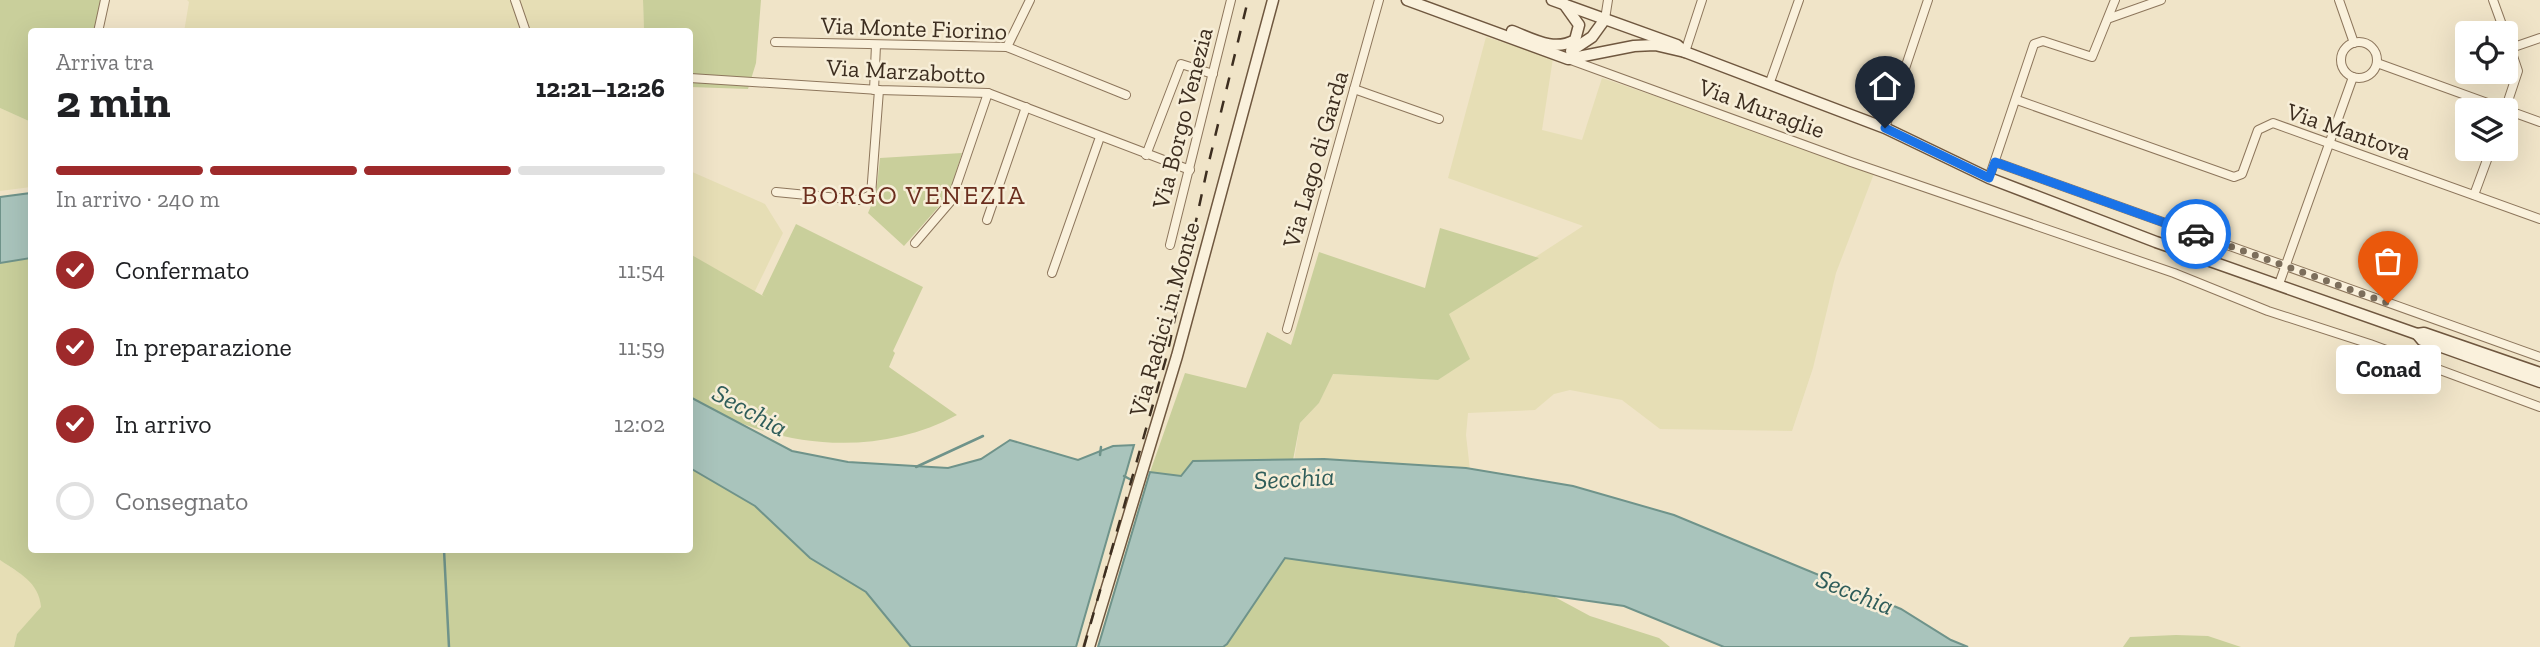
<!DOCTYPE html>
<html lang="it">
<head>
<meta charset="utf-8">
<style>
  :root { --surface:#fff; --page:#f2f2f2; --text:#202124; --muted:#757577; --line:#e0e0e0; --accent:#9e2a2b }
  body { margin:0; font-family:"Zilla Slab",serif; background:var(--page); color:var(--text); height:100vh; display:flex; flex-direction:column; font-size:26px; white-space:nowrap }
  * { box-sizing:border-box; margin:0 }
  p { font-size:23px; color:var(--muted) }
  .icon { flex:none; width:38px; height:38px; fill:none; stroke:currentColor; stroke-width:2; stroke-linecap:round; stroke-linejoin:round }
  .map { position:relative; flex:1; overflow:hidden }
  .panel { position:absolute; left:28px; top:28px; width:665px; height:525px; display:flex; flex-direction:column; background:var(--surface); border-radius:7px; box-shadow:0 7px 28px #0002 }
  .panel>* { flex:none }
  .tools { position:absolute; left:2455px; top:21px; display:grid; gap:14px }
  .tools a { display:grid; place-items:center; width:63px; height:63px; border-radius:7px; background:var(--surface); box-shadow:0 7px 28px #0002; font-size:35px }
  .pin { position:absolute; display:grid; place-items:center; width:60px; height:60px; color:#fff; margin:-72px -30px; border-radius:50% 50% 50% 0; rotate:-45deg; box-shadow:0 0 7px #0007 }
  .pin .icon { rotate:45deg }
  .courier { position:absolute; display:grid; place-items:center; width:70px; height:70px; margin:-35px; border:5px solid #1a73e8; border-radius:50%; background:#fff; color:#222; box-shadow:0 2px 9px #0007 }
  .bubble { position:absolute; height:49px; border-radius:7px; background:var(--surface); box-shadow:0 7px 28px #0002; font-size:23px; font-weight:700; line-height:49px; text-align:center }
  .headline em { font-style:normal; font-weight:700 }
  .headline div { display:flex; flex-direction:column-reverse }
  .headline { display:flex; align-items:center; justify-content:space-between; height:119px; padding:0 28px }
  h1 { font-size:46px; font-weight:700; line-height:52px }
  .bar { display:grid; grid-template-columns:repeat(4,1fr); gap:10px 7px; align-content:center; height:84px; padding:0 28px }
  .bar i { height:9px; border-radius:5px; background:var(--line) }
  .bar .selected { background:var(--accent) }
  .bar p { grid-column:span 4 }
  ol { padding:0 28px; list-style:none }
  li { display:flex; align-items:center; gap:21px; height:77px }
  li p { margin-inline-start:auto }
  li .icon { padding:7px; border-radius:50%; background:var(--accent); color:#fff; stroke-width:4 }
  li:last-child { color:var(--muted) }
  li i { width:38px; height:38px; border:4px solid var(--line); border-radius:50% }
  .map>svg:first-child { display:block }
</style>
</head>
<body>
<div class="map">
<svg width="2540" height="647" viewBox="0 0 2540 647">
  <rect width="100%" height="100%" fill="#f0e4c8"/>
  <g fill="#e6deb5">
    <path d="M187,0H643L644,31L184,32L189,2Z"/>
    <path d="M1486,37L1553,58L1542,130L1582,140L1602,78L1875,171L1836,273L1813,368L1792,431L1660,429L1622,400L1570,390L1554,394L1535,410L1468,413L1466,435L1470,470L1357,460L1294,461L1300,423L1319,403L1332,374L1438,380L1469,359L1448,314L1583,226L1448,178Z"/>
    <path d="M0,108L31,122V187L0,191Z"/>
    <path d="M690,171L765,204L783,233L754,293L690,254Z"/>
    <path d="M0,560L30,580L40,594L41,608L17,634L14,647H0Z"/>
  </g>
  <g fill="#c9cf9b">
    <path d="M0,0H107L101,31L32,32L31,122L0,108Z"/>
    <path d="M643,0H761L756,63L748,89L690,87V32L644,31Z"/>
    <path d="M962,153L949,195L904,246L868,213L876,194L880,158Z"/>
    <path d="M796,224L923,287L893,351L895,353L889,367L957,415C873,460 769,448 690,397V254L765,297L762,295Z"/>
    <path d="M1440,228L1539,258L1449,314L1470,359L1438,380L1333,374L1319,403L1300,423L1293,460L1193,461L1181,476L1150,472L1185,373L1246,388L1267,332L1291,345L1319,252L1425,288Z"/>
    <path d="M31,258L32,550H690V468L755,506L810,558L866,592L911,647H14L17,634L41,607C39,582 19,573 0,560V263Z"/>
    <path d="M1284,558L1551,595L1590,616L1659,638L1670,647H1223L1227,644Z"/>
    <path d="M2176,635L2208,636L2241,647H2123L2130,637Z"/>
  </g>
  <g fill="#a9c4bc" stroke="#6f938a" stroke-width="2">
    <path d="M31,193V258L0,263V197Z"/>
    <path d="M690,397L792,451L848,462L948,468L981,459L1010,440L1078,460L1113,446L1134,445L1076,647H911L866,592L810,558L755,506L690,468Z"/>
    <path d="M1324,459L1466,468L1573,486L1674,515L1901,609L1951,640L1968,647H1724L1624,606L1285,558L1227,644L1223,647H1098L1150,472L1181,476L1193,461Z"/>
  </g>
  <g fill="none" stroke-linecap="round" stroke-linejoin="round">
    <g stroke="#6f938a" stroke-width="2.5">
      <path d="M1100,455L1101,447"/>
      <path d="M916,467L983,436"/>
      <path d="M1124,476L1137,483"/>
      <path d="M444,550L449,647"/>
    </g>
    <defs>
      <g id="street">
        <path d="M515,0L526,32"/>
        <path d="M2339,0L2354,43"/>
        <path d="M2493,0L2505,33"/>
        <path d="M2110,18L2161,0"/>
        <path d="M1605,19L1608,0"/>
        <path d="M98,32L105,0"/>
        <circle cx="2359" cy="60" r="18"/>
        <path d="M775,42L1007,47L1126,95"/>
        <path d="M1007,47L1030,0"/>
        <path d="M2511,48L2540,38"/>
        <path d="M1685,52L1702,0"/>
        <path d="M1568,59L1851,162L2174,273L2268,311L2370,344L2540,407"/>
        <path d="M2377,63L2540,122"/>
        <path d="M690,78L879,90L988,93L1190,170"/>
        <path d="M1770,82L1799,0"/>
        <path d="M1354,89L1439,119"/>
        <path d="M874,90L876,45"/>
        <path d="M2017,100L2234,177L2242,174L2258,130L2273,123L2540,219"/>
        <path d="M2505,110L2518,71L2506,35"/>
        <path d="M1885,128L1928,0"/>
        <path d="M1146,155L1181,64L1213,74"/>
        <path d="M1995,162L2540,357"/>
        <path d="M1989,178L2034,44L2043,41L2092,57L2115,0"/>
        <path d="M776,192L859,200L871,195L879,90"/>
        <path d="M2474,195L2491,149"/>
        <path d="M987,220L1026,107"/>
        <path d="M915,243L951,201L988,93"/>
        <path d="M1170,245L1231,0"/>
        <path d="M1052,273L1100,137"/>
        <path d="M2279,284L2353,77"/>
        <path d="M1287,329L1379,0"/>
      </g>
      <g id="secondary">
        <path d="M1407,0L1568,59L1634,46L1655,45L1685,52L1885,128L1989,178L2156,242L2417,334L2424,333L2540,373"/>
        <path d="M1552,0L1677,45L1685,52"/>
        <path d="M1512,31C1533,39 1554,52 1575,40L1579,25L1564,4"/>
        <path d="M1571,51L1592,37L1605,19"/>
        <path d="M2417,334L2422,340L2540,382"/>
        <path d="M1089,647L1177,356L1273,0"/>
      </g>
    </defs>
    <use href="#street" stroke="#8d765c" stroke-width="10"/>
    <use href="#secondary" stroke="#6f573f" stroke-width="13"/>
    <use href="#street" stroke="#faf1dc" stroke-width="8"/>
    <use href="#secondary" stroke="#faf1dc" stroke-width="10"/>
    <path stroke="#3d2e20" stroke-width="2.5" stroke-dasharray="12 12" stroke-linecap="butt" d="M1084,647L1167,355L1207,170L1248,0"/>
  </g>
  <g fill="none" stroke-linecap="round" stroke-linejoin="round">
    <path stroke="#7c6e5b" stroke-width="7" stroke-dasharray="0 12.6" d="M2196,234L2388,303"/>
    <path stroke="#1a73e8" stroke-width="9" d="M1885,128L1989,178L1995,162L2196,234"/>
  </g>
  <g text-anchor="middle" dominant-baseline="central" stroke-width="5" stroke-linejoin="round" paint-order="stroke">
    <g font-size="24" fill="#3d2e20" stroke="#f7eed8">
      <text transform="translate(914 28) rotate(2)">Via Monte Fiorino</text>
      <text transform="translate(906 71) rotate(3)">Via Marzabotto</text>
      <text transform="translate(1762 108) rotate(20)">Via Muraglie</text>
      <text transform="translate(1182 118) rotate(-76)">Via Borgo Venezia</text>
      <text transform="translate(2349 131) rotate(19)">Via Mantova</text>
      <text transform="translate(1315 159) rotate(-74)">Via Lago di Garda</text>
      <text transform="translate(1164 319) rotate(-74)">Via Radici in Monte</text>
    </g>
    <g font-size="26" letter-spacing="2" fill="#6b2e1e" stroke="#f7eed8">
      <text x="914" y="195">BORGO VENEZIA</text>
    </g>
    <g font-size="26" font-style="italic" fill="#2f5d5a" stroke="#f7eed8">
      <text transform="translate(750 410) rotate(29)">Secchia</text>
      <text transform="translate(1294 478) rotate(-3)">Secchia</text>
      <text transform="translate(1855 592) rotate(22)">Secchia</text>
    </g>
  </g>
</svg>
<div class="tools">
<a><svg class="icon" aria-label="locate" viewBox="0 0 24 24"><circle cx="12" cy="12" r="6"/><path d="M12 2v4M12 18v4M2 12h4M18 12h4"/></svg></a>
<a><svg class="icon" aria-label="layers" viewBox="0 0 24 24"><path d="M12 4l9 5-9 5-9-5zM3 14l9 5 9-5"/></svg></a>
</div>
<div class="pin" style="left:2388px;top:303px;background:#ea580c"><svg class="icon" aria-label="bag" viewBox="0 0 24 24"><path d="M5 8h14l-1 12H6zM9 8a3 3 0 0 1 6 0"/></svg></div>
<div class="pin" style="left:1885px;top:128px;background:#1f2937"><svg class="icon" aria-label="home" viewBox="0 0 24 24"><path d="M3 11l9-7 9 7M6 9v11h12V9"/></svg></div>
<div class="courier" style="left:2196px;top:234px"><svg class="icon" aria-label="car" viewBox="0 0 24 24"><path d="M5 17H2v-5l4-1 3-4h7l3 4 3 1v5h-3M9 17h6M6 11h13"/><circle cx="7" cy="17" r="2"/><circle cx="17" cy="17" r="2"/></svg></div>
<div class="bubble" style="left:2336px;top:345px;width:105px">Conad</div>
<section class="panel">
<div class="headline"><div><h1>2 min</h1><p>Arriva tra</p></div><em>12:21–12:26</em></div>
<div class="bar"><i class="selected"></i><i class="selected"></i><i class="selected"></i><i></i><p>In arrivo · 240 m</p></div>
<ol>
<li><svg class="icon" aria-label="check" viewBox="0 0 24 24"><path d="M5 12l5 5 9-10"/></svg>Confermato<p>11:54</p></li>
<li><svg class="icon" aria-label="check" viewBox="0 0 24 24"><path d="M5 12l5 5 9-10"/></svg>In preparazione<p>11:59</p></li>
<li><svg class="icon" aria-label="check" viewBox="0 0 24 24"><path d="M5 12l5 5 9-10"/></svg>In arrivo<p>12:02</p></li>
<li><i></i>Consegnato</li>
</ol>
</section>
</div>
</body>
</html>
